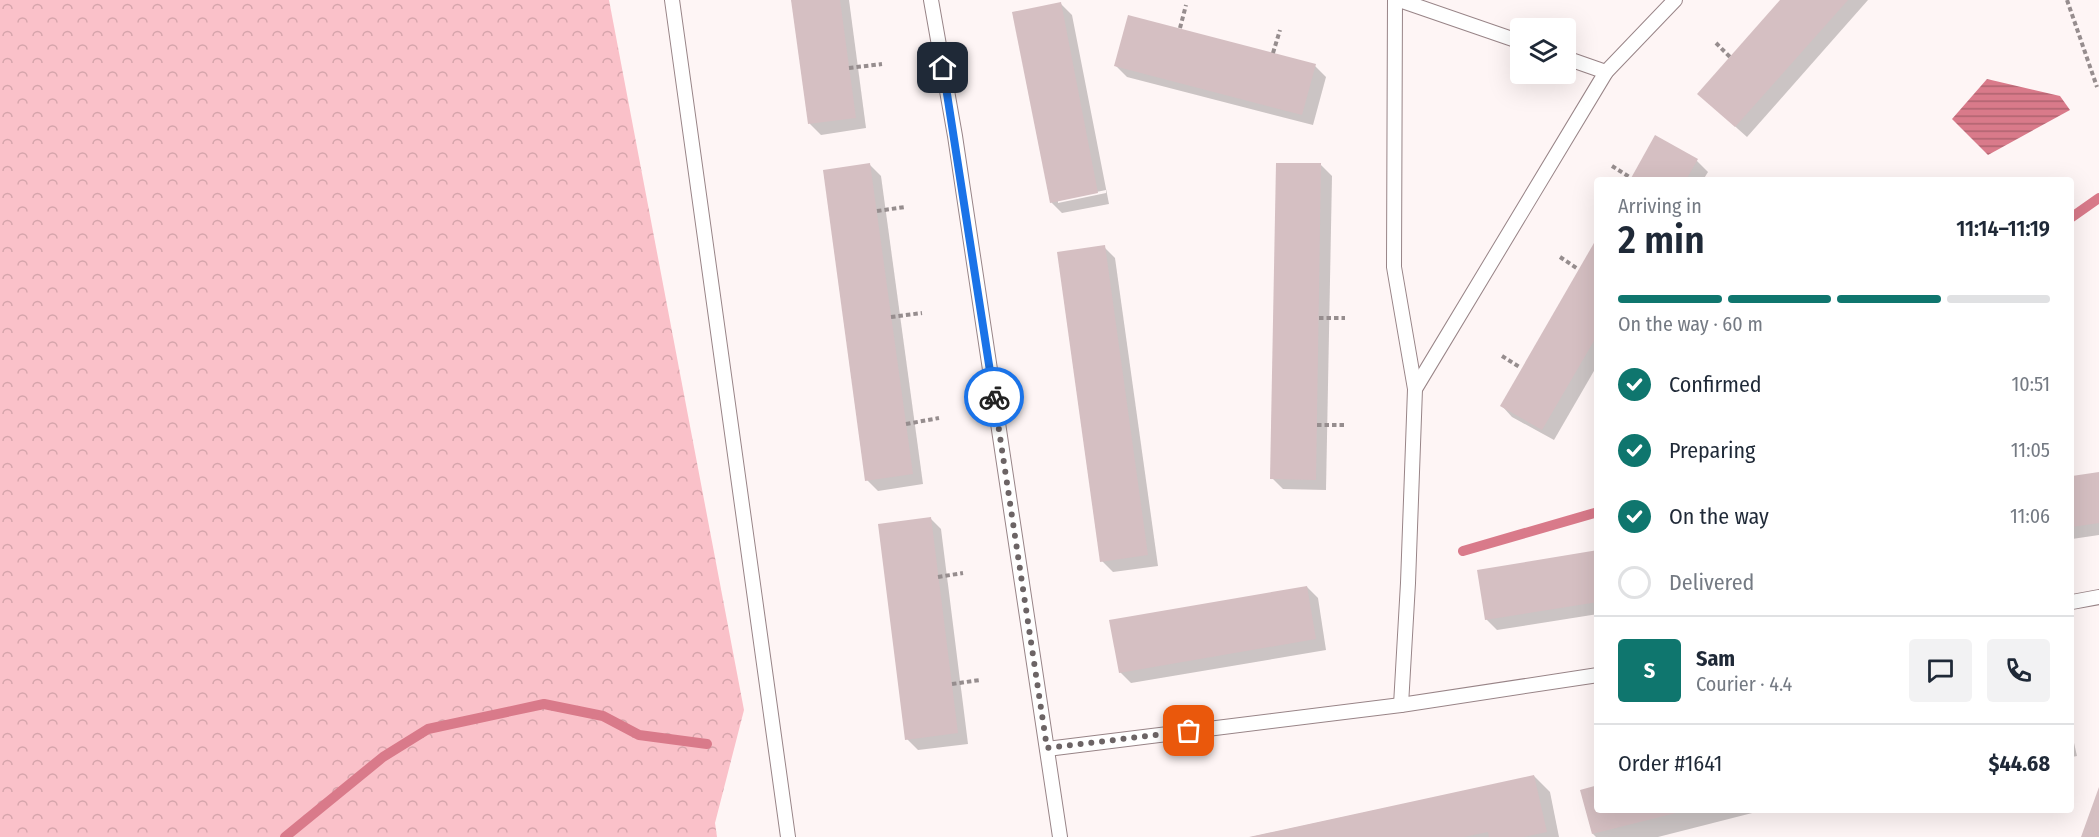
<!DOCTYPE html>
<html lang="en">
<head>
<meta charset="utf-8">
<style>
  :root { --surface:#fff; --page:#f2f2f3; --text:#1f2937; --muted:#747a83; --line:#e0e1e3; --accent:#0f766e }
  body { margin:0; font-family:"Fira Sans Condensed",sans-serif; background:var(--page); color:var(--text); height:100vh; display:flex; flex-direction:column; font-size:22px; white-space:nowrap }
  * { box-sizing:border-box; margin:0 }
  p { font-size:20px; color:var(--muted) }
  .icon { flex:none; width:33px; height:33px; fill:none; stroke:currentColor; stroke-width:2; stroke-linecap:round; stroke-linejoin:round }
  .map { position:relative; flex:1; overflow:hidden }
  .side { position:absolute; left:1594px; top:177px; width:480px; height:636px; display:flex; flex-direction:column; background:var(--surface); border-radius:6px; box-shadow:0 6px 24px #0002 }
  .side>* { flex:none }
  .tools { position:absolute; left:1510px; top:18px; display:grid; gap:12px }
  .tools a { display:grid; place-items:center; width:66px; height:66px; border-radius:6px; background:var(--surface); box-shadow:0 6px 24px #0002; font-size:30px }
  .pin { position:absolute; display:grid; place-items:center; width:51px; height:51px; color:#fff; margin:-26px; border-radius:12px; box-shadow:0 3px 9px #0006 }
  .courier { position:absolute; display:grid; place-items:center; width:60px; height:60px; margin:-30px; border:4px solid #1a73e8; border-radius:50%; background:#fff; color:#222; box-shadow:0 2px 8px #0007 }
  .head em { font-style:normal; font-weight:600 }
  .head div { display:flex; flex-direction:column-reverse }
  .head { display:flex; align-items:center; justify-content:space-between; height:102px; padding:0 24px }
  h1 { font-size:39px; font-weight:600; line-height:45px }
  .bar { display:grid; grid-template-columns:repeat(4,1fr); gap:9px 6px; align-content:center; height:72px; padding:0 24px }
  .bar i { height:8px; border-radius:4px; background:var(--line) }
  .bar .active { background:var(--accent) }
  .bar p { grid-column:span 4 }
  .line { display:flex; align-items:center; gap:15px; padding:0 24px; border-top:2px solid var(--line) }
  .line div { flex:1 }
  .round { display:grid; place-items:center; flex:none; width:63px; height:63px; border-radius:6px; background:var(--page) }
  ol { padding:0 24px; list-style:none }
  li { display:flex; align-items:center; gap:18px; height:66px }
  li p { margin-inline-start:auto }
  li .icon { padding:6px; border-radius:50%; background:var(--accent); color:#fff; stroke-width:4 }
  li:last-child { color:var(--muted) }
  li i { width:33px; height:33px; border:3px solid var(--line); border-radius:50% }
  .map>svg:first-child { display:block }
</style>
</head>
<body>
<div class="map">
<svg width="2099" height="837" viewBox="0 0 2099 837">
  <defs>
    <pattern id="forest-crowns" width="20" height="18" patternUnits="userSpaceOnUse" patternTransform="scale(1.5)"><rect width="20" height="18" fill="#fac1c9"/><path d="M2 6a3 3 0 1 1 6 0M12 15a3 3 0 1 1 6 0" fill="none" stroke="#d6a5ac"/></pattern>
    <pattern id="water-rules" width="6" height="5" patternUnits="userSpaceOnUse" patternTransform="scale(1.5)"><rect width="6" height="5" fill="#d97a8a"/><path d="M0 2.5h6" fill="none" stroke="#af6370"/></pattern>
  </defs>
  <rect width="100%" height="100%" fill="#fef5f5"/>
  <path fill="url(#forest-crowns)" d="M0,0H609L744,710L715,823L717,837H0Z"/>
  <path fill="url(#water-rules)" d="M1987,79L2060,96L2070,110L1988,155L1952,119Z"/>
  <g fill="#0003" fill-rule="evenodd">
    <path d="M793,0H849L866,128L821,135L810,124Z"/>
    <path d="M1782,0H1868L1747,137L1710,104Z"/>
    <path d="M1061,4L1072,15L1109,204L1062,213L1051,202ZM1106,190V193L1058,203V200Z"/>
    <path d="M1116,66H1315L1326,77L1313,125L1127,77Z"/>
    <path d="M1656,137L1697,161L1708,172L1703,180H1631Z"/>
    <path d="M870,165L881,176L923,484L878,491L867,480Z"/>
    <path d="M1321,165L1332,176L1326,490L1283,489L1272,478Z"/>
    <path d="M1598,239V364L1554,440L1512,417L1502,406Z"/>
    <path d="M1104,247L1115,258L1158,566L1113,572L1102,561Z"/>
    <path d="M2099,473V535L2072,539V478Z"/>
    <path d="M930,518L941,529L968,744L918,750L907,739Z"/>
    <path d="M1598,552V614L1497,630L1486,619Z"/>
    <path d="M1307,587L1318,598L1326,650L1131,683L1120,672Z"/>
    <path d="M2072,734L2077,756L2072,757Z"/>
    <path d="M1534,776L1550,792L1559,837H1251Z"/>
    <path d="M1598,810H1764L1658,837H1596L1593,834Z"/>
  </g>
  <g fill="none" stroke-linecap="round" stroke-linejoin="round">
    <g stroke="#d97a8a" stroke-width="10">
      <path d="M2072,217L2099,198"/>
      <path d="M1463,551L1598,512"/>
      <path d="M285,837L383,757L428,729L544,704L603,716L639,735L707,744"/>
    </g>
  </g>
  <g fill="#d5bfc2">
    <path d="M791,0H840L856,118L808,124Z"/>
    <path d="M1780,0H1848L1735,127L1697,94Z"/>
    <path d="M1061,2L1098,193L1050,203L1012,12Z"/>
    <path d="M1128,15L1316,64L1302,115L1114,66Z"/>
    <path d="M1655,135L1698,159L1686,180H1630Z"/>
    <path d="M870,163L913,474L865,481L823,170Z"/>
    <path d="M1276,163H1321L1316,480L1270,479Z"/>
    <path d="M1598,236V334L1542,430L1500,406Z"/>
    <path d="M1105,245L1148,555L1100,562L1057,252Z"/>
    <path d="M2099,472V523L2072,527V476Z"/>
    <path d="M931,517L958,733L905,740L878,524Z"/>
    <path d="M1598,550V602L1485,620L1477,570Z"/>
    <path d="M1307,586L1316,639L1119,673L1109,620Z"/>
    <path d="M1534,775L1547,832L1524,837H1489L1488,832L1464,837H1249Z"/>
    <path d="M1598,785V810L1684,811L1592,834L1580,790Z"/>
    <path d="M2099,787V837H2081Z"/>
  </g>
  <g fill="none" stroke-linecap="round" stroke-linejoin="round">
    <defs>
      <g id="lane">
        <path d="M672,0L788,837"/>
        <path d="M931,0L955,136L1060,837"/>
        <path d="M1395,0L1394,267L1415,389"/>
        <path d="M1399,0L1521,42"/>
        <path d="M1566,58L1606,72"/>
        <path d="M2072,602L2099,597"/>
        <path d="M1401,705L1408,583L1415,389L1606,72L1675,0"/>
        <path d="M1047,749L1401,705L1598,675"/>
      </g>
    </defs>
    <use href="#lane" stroke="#988487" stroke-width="16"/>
    <g stroke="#968d8e" stroke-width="4" stroke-dasharray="4.5 3" stroke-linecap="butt">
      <path d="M2067,0L2097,87"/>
      <path d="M1180,28L1186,5"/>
      <path d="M1716,43L1730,57"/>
      <path d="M1273,53L1280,30"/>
      <path d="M849,68L882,64"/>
      <path d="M1612,166L1631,178"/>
      <path d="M877,211L905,207"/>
      <path d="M1560,257L1578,269"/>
      <path d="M891,317L922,313"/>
      <path d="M1319,318H1345"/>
      <path d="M1502,356L1521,368"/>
      <path d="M906,424L939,418"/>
      <path d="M1317,425H1345"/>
      <path d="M938,577L963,573"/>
      <path d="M952,684L980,680"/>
    </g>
    <use href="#lane" stroke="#fff" stroke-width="14"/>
  </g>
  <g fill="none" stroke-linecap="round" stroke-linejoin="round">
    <path stroke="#6c6465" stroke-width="6" stroke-dasharray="0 10.8" d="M994,397L1047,748L1189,731"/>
    <path stroke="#1a73e8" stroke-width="8" d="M943,68L994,397"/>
  </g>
</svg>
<div class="tools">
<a><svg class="icon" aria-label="layers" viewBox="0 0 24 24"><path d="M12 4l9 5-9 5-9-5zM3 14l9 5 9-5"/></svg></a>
</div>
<div class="pin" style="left:1189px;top:731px;background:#ea580c"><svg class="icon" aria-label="bag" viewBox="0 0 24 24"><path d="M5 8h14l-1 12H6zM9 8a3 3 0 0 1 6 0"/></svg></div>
<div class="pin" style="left:943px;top:68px;background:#1f2937"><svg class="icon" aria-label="home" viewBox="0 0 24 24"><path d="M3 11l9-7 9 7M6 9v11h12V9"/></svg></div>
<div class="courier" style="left:994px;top:397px"><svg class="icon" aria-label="bike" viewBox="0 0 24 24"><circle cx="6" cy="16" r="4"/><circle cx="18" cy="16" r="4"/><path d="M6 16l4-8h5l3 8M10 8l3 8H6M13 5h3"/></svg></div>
<section class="side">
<div class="head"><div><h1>2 min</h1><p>Arriving in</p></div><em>11:14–11:19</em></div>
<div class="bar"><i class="active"></i><i class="active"></i><i class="active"></i><i></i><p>On the way · 60 m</p></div>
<ol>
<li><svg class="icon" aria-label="check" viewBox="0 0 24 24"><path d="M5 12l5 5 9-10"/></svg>Confirmed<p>10:51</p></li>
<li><svg class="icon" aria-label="check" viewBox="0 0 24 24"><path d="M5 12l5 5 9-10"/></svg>Preparing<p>11:05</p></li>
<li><svg class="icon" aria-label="check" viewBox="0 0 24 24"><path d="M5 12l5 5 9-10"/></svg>On the way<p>11:06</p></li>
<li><i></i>Delivered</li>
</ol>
<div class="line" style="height:108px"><b class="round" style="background:var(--accent);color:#fff">S</b><div><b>Sam</b><p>Courier · 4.4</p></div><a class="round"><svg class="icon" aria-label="chat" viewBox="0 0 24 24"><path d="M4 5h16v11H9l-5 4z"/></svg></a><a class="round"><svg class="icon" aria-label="phone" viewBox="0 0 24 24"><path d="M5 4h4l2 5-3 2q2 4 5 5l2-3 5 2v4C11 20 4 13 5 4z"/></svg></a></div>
<div class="line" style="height:78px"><div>Order #1641</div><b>$44.68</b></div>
</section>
</div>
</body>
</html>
